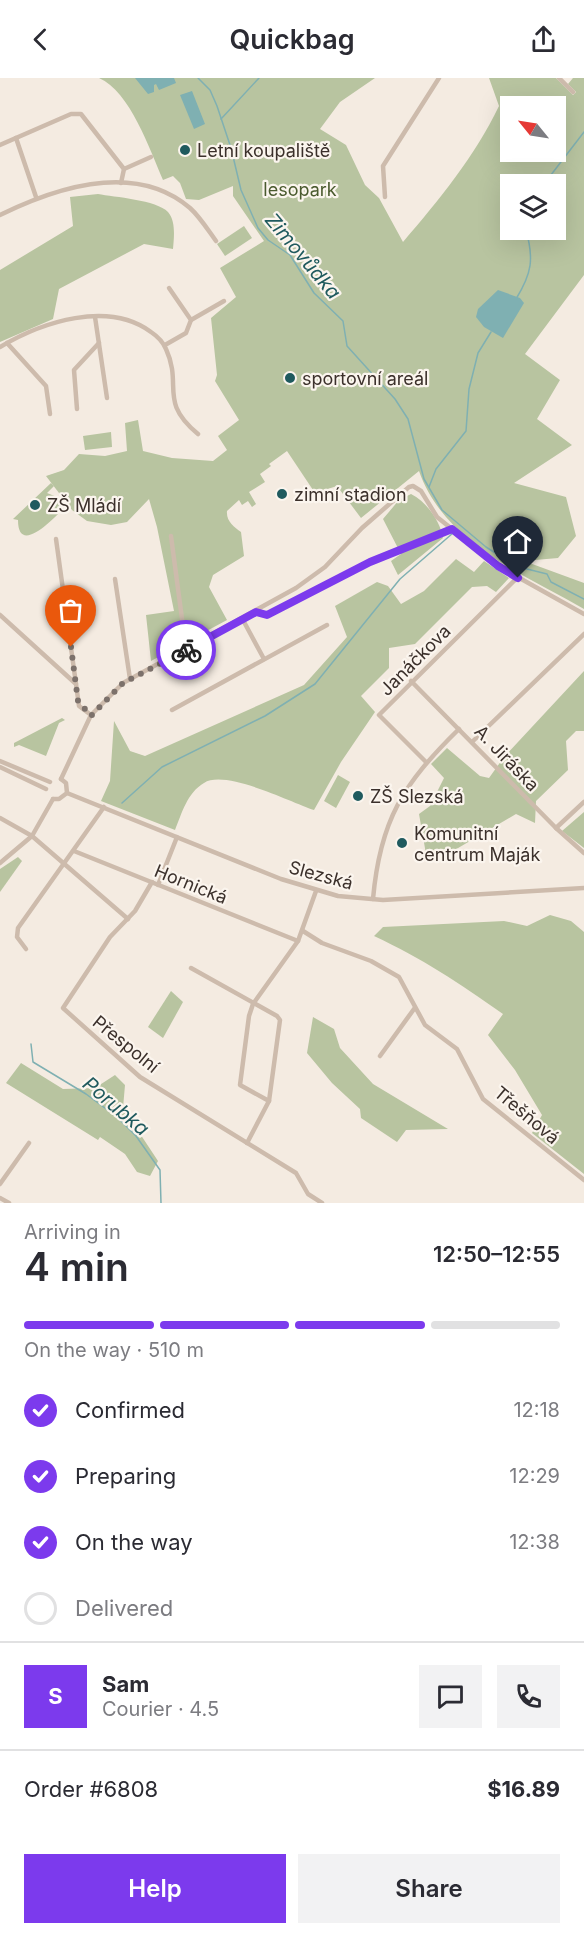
<!DOCTYPE html>
<html lang="en">
<head>
<meta charset="utf-8">
<style>
  :root { --surface:#fff; --page:#f2f2f3; --text:#2b2b33; --muted:#7c7c81; --line:#e1e1e2; --accent:#7c3aed }
  body { margin:0; font-family:Inter,sans-serif; background:var(--page); color:var(--text); height:100vh; display:flex; flex-direction:column; font-size:22px; white-space:nowrap }
  * { box-sizing:border-box; margin:0 }
  p { font-size:20px; color:var(--muted) }
  .icon { flex:none; width:33px; height:33px; fill:none; stroke:currentColor; stroke-width:2; stroke-linecap:round; stroke-linejoin:round }
  .map { position:relative; height:1125px; overflow:hidden }
  .side { display:flex; flex-direction:column; background:var(--surface); flex:1 }
  .side>* { flex:none }
  .needle { width:39px; rotate:300deg }
  .controls { position:absolute; left:500px; top:18px; display:grid; gap:12px }
  .controls a { display:grid; place-items:center; width:66px; height:66px; border-radius:0px; background:var(--surface); box-shadow:0 6px 24px #0002; font-size:30px }
  .pin { position:absolute; display:grid; place-items:center; width:51px; height:51px; color:#fff; margin:-62px -26px; border-radius:50% 50% 50% 0; rotate:-45deg; box-shadow:0 0 6px #0007 }
  .pin .icon { rotate:45deg }
  .courier { position:absolute; display:grid; place-items:center; width:60px; height:60px; margin:-30px; border:4px solid #7c3aed; border-radius:50%; background:#fff; color:#222; box-shadow:0 2px 8px #0007 }
  .head em { font-style:normal; font-weight:600 }
  .head div { display:flex; flex-direction:column-reverse }
  .head { display:flex; align-items:center; justify-content:space-between; height:102px; padding:0 24px }
  h1 { font-size:39px; font-weight:600; line-height:45px }
  .bar { display:grid; grid-template-columns:repeat(4,1fr); gap:9px 6px; align-content:center; height:72px; padding:0 24px }
  .bar i { height:8px; border-radius:4px; background:var(--line) }
  .bar .active { background:var(--accent) }
  .bar p { grid-column:span 4 }
  .line { display:flex; align-items:center; gap:15px; padding:0 24px; border-top:2px solid var(--line) }
  .line div { flex:1 }
  .round { display:grid; place-items:center; flex:none; width:63px; height:63px; border-radius:0px; background:var(--page) }
  ol { padding:0 24px; list-style:none }
  li { display:flex; align-items:center; gap:18px; height:66px }
  li p { margin-inline-start:auto }
  li .icon { padding:6px; border-radius:50%; background:var(--accent); color:#fff; stroke-width:4 }
  li:last-child { color:var(--muted) }
  li i { width:33px; height:33px; border:3px solid var(--line); border-radius:50% }
  .button { display:flex; gap:12px; margin-top:auto; padding:12px 24px }
  .button a { flex:1; height:69px; border-radius:0px; background:var(--accent); color:#fff; font-size:24px; font-weight:600; line-height:69px; text-align:center }
  .button a+a { background:var(--page); color:var(--text) }
  header { display:flex; justify-content:space-between; align-items:center; height:78px; padding:0 24px; background:var(--surface); font-size:27px; font-weight:600 }
  .map>svg:first-child { display:block }
</style>
</head>
<body>
<header><svg class="icon" aria-label="back" viewBox="0 0 24 24"><path d="M15 5l-7 7 7 7"/></svg>Quickbag<svg class="icon" aria-label="share" viewBox="0 0 24 24"><path d="M12 15V3M7 8l5-5 5 5M5 13v7h14v-7"/></svg></header>
<div class="map">
<svg width="584" height="1125" viewBox="0 0 584 1125">
  <rect width="100%" height="100%" fill="#f4ebe1"/>
  <g fill="#b8c4a0" fill-rule="evenodd">
    <path d="M99,0H375L340,24L320,51L346,67L365,107L379,120L403,164C439,122 475,78 499,28L489,0H556L573,17L576,14L568,6L573,0H584V197L525,276L560,302L537,341L572,367L514,405L566,419L576,458L558,480L524,483L584,505V531C522,495 445,466 419,393L361,440L337,408L315,415L287,373L269,386L271,388L260,396L265,404L249,414L256,426L252,429L248,423L242,427L239,422L227,433C226,443 234,449 241,454L244,478L213,497L209,509L227,542L151,583L146,537L174,533L157,449L149,421L127,444L111,447L87,443L72,432L46,398L64,392L79,376L105,378L127,373L125,345L138,342L143,373L172,380L213,383L227,372L218,358L239,342L215,303L217,297L211,240L236,219L220,190L264,163L233,118V108L199,122L186,121L180,105L173,98L163,102C150,72 130,13 99,0ZM510,28H555V74H510ZM510,106H555V152H510Z"/>
    <path d="M98,116C114,119 157,122 168,134C176,143 174,160 173,171L144,166L59,211L53,241L0,264V192L73,148L70,119Z"/>
    <path d="M244,148L252,160L225,178L217,166Z"/>
    <path d="M111,354L112,369L85,372L83,358Z"/>
    <path d="M51,405L54,408L47,415L57,419L61,430L66,428C57,437 18,480 18,442L13,441Z"/>
    <path d="M411,416C427,424 440,443 443,460L398,497L391,483L401,476L383,441L399,422Z"/>
    <path d="M456,481L474,494L484,483L509,500L496,514L487,508L472,509L415,566L389,570V590L361,618L375,634L341,684L314,732C290,724 225,691 204,705C187,715 182,735 175,752L101,723L110,703L114,643L130,673L145,678L304,607L347,559L335,528L377,504L388,508L401,526L424,513Z"/>
    <path d="M584,593V653H576L566,663L568,692L536,723L535,745L516,736L453,773L426,776L419,736L430,728L444,700L431,686L447,670L480,698L489,700L504,679Z"/>
    <path d="M62,640L65,642L59,645L46,678L19,667L14,669V665Z"/>
    <path d="M338,697L350,704L336,730L324,723Z"/>
    <path d="M584,734V770L562,753Z"/>
    <path d="M18,779L22,783L0,814V791Z"/>
    <path d="M550,837L571,843L584,854V1096L532,1055L542,1037L515,992L488,957L503,936C459,905 423,881 374,858L383,849L504,843L527,848Z"/>
    <path d="M171,913L183,924L163,960L148,949Z"/>
    <path d="M313,939L334,951L340,970L373,1006L448,1051L406,1052L397,1064L361,1040L360,1031L332,1005L307,975Z"/>
    <path d="M21,985L63,1011L95,1010L115,997L125,1007L123,1030L158,1083L150,1098L137,1094L125,1076L100,1059L98,1062L6,1005Z"/>
  </g>
  <g fill="#7fb0b2">
    <path d="M135,0H174L176,5L159,12L156,6L154,7V14L148,16Z"/>
    <path d="M192,13L205,46L194,51L180,17Z"/>
    <path d="M498,212L520,220L524,225L503,260L484,249L476,239L478,231Z"/>
  </g>
  <g fill="none" stroke-linecap="round" stroke-linejoin="round">
    <g stroke="#7fb0b2" stroke-width="1.5">
      <path d="M198,0L210,12L217,28L231,70L241,112L258,150L268,162L290,177L314,215L343,243L347,268L395,321L408,341L424,401L442,432L486,469L515,488L547,496L551,504L584,521"/>
      <path d="M221,41L259,0"/>
      <path d="M544,106L584,54"/>
      <path d="M516,221C532,195 534,181 526,152"/>
      <path d="M429,409L436,391L466,353L469,311L478,275L491,254"/>
      <path d="M122,725L162,689L265,638L315,606L400,501L453,455"/>
      <path d="M31,966L33,984L86,1016L117,1039L136,1058L160,1092L161,1125"/>
    </g>
    <g stroke="#cdbbac" stroke-width="4.5">
      <path d="M559,0L573,14"/>
      <path d="M16,60L36,119"/>
      <path d="M0,67L71,36H81L124,91L121,105"/>
      <path d="M124,91L151,79"/>
      <path d="M385,119L383,88L439,0"/>
      <path d="M0,137C57,109 135,83 190,130C200,139 208,152 216,163"/>
      <path d="M95,239L107,320"/>
      <path d="M191,242L224,223"/>
      <path d="M7,265L46,308L50,336"/>
      <path d="M165,267L186,255L191,242L169,210"/>
      <path d="M0,269C42,244 108,222 151,254C157,258 163,264 166,271C183,308 158,323 198,356"/>
      <path d="M77,331L74,292L99,265"/>
      <path d="M171,458L186,571"/>
      <path d="M56,461L76,606"/>
      <path d="M115,501L130,601"/>
      <path d="M257,534L267,537L370,485L452,451"/>
      <path d="M0,537L76,606L79,628L91,637"/>
      <path d="M243,542L264,581"/>
      <path d="M411,603L556,750L584,775"/>
      <path d="M172,632L327,547"/>
      <path d="M472,664L584,556"/>
      <path d="M0,683L50,704"/>
      <path d="M426,684L379,637L518,499"/>
      <path d="M0,689L46,711"/>
      <path d="M61,701L91,637L123,605L296,510L325,489L362,450L409,409L413,408L421,413L437,439L498,488L584,536"/>
      <path d="M67,715L281,801L338,818L383,822L584,810"/>
      <path d="M53,721H59L67,715L66,705L61,701"/>
      <path d="M0,740L32,758L128,841"/>
      <path d="M556,750L584,724"/>
      <path d="M74,773L298,863"/>
      <path d="M0,785L32,758L53,721"/>
      <path d="M152,804L135,833L110,859L63,930L140,999L296,1095L308,1116L322,1125"/>
      <path d="M158,807L177,759"/>
      <path d="M373,821C380,742 403,706 459,651"/>
      <path d="M303,853L322,865L371,883L399,899L425,947L457,971L483,1021L584,1102"/>
      <path d="M26,871L17,859L18,850L104,729"/>
      <path d="M191,890L277,938L280,942L269,1023L247,1065"/>
      <path d="M380,978L414,931"/>
      <path d="M269,1023L240,1007L249,938L253,926L298,863L316,813"/>
      <path d="M0,1106L29,1065"/>
      <path d="M0,1120L9,1125"/>
    </g>
  </g>
  <g fill="none" stroke-linecap="round" stroke-linejoin="round">
    <path stroke="#7c716b" stroke-width="6" stroke-dasharray="0 10.8" d="M71,569L78,623L91,638L123,605L186,572"/>
    <path stroke="#7c3aed" stroke-width="8" d="M186,572L256,534L267,537L370,484L452,451L498,488L518,500"/>
  </g>
  <g fill="#1f5a5e" stroke="#fbf5ee" stroke-width="2">
    <circle cx="185" cy="72" r="6"/>
    <circle cx="290" cy="300" r="6"/>
    <circle cx="282" cy="416" r="6"/>
    <circle cx="35" cy="427" r="6"/>
    <circle cx="358" cy="718" r="6"/>
    <circle cx="402" cy="765" r="6"/>
  </g>
  <g text-anchor="middle" dominant-baseline="central" stroke-width="4.5" stroke-linejoin="round" paint-order="stroke">
    <g font-size="18" fill="#3b302b" stroke="#fbf5ee" text-anchor="start">
      <text x="197" y="72">Letní koupaliště</text>
      <text x="302" y="300">sportovní areál</text>
      <text x="294" y="416">zimní stadion</text>
      <text x="47" y="427">ZŠ Mládí</text>
      <text x="370" y="718">ZŠ Slezská</text>
      <text x="414" y="755">Komunitní<tspan x="414" dy="21">centrum Maják</tspan></text>
    </g>
    <g font-size="18" fill="#4a5a2e" stroke="#fbf5ee">
      <text x="300" y="111">lesopark</text>
    </g>
    <g font-size="18" fill="#3b302b" stroke="#fbf5ee">
      <text transform="translate(415 582) rotate(-45)">Janáčkova</text>
      <text transform="translate(507 680) rotate(46)">A. Jiráska</text>
      <text transform="translate(321 797) rotate(15)">Slezská</text>
      <text transform="translate(191 806) rotate(22)">Hornická</text>
      <text transform="translate(126 966) rotate(39)">Přespolní</text>
      <text transform="translate(527 1037) rotate(40)">Třešňová</text>
    </g>
    <g font-size="20" font-style="italic" fill="#1f5a5e" stroke="#fbf5ee">
      <text transform="translate(303 178) rotate(50)">Zimovůdka</text>
      <text transform="translate(116 1028) rotate(40)">Porubka</text>
    </g>
  </g>
</svg>
<div class="controls">
<a><svg class="needle" viewBox="-14 -14 28 28"><path d="M0-13l5 13h-10z" fill="#e53935"/><path d="M0 13l5-13h-10z" fill="#7c7c81"/></svg></a>
<a><svg class="icon" aria-label="layers" viewBox="0 0 24 24"><path d="M12 4l9 5-9 5-9-5zM3 14l9 5 9-5"/></svg></a>
</div>
<div class="pin" style="left:71px;top:569px;background:#ea580c"><svg class="icon" aria-label="bag" viewBox="0 0 24 24"><path d="M5 8h14l-1 12H6zM9 8a3 3 0 0 1 6 0"/></svg></div>
<div class="pin" style="left:518px;top:500px;background:#1f2937"><svg class="icon" aria-label="home" viewBox="0 0 24 24"><path d="M3 11l9-7 9 7M6 9v11h12V9"/></svg></div>
<div class="courier" style="left:186px;top:572px"><svg class="icon" aria-label="bike" viewBox="0 0 24 24"><circle cx="6" cy="16" r="4"/><circle cx="18" cy="16" r="4"/><path d="M6 16l4-8h5l3 8M10 8l3 8H6M13 5h3"/></svg></div>
</div>
<section class="side">
<div class="head"><div><h1>4 min</h1><p>Arriving in</p></div><em>12:50–12:55</em></div>
<div class="bar"><i class="active"></i><i class="active"></i><i class="active"></i><i></i><p>On the way · 510 m</p></div>
<ol>
<li><svg class="icon" aria-label="check" viewBox="0 0 24 24"><path d="M5 12l5 5 9-10"/></svg>Confirmed<p>12:18</p></li>
<li><svg class="icon" aria-label="check" viewBox="0 0 24 24"><path d="M5 12l5 5 9-10"/></svg>Preparing<p>12:29</p></li>
<li><svg class="icon" aria-label="check" viewBox="0 0 24 24"><path d="M5 12l5 5 9-10"/></svg>On the way<p>12:38</p></li>
<li><i></i>Delivered</li>
</ol>
<div class="line" style="height:108px"><b class="round" style="background:var(--accent);color:#fff">S</b><div><b>Sam</b><p>Courier · 4.5</p></div><a class="round"><svg class="icon" aria-label="chat" viewBox="0 0 24 24"><path d="M4 5h16v11H9l-5 4z"/></svg></a><a class="round"><svg class="icon" aria-label="phone" viewBox="0 0 24 24"><path d="M5 4h4l2 5-3 2q2 4 5 5l2-3 5 2v4C11 20 4 13 5 4z"/></svg></a></div>
<div class="line" style="height:78px"><div>Order #6808</div><b>$16.89</b></div>
<div class="button"><a>Help</a><a>Share</a></div>
</section>
</body>
</html>
